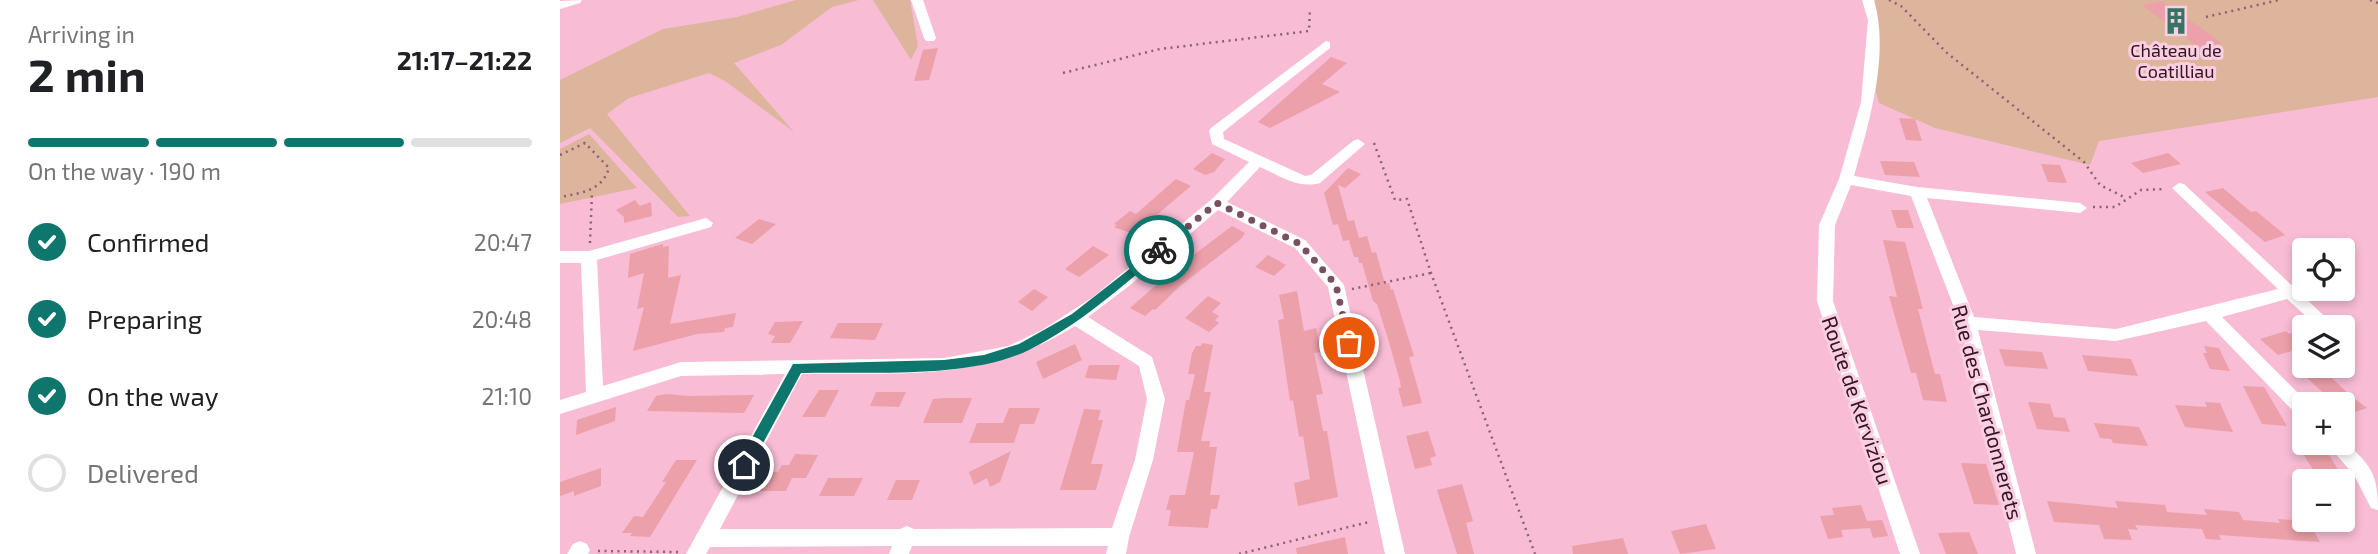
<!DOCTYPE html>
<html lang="en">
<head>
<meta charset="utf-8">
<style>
  :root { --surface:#fff; --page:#f2f2f2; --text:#202124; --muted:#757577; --line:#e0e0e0; --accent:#0f766e }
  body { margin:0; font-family:"Exo 2",sans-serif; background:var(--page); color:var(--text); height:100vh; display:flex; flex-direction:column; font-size:26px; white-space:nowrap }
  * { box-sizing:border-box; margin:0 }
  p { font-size:23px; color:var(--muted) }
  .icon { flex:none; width:38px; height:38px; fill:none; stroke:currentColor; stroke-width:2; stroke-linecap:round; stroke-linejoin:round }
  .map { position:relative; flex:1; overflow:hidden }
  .drawer { display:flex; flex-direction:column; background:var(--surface); width:560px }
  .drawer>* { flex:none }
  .fabs { position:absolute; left:1732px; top:238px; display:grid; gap:14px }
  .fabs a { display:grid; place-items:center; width:63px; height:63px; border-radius:7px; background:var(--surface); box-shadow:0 4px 10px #0003; font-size:35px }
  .pin { position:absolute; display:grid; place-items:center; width:60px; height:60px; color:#fff; margin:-30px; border:4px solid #fff; border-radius:50%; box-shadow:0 2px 7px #0007 }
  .courier { position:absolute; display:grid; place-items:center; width:70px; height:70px; margin:-35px; border:5px solid #0f766e; border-radius:50%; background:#fff; color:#222; box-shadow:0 2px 9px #0007 }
  .head em { font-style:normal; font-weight:700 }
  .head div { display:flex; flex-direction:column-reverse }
  .head { display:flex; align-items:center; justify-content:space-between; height:119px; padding:0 28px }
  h1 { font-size:46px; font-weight:700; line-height:52px }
  .bar { display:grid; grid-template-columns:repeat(4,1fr); gap:10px 7px; align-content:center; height:84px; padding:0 28px }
  .bar i { height:9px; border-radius:5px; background:var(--line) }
  .bar .current { background:var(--accent) }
  .bar p { grid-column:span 4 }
  ol { padding:0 28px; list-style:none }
  li { display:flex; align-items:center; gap:21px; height:77px }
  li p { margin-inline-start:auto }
  li .icon { padding:7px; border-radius:50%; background:var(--accent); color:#fff; stroke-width:4 }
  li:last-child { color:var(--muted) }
  li i { width:38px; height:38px; border:4px solid var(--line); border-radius:50% }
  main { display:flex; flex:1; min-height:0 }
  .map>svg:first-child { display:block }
</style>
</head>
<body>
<main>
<section class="drawer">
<div class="head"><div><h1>2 min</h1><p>Arriving in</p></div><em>21:17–21:22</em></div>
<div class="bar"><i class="current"></i><i class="current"></i><i class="current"></i><i></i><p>On the way · 190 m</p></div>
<ol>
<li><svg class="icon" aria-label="check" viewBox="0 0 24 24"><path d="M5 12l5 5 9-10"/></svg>Confirmed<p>20:47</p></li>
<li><svg class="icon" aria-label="check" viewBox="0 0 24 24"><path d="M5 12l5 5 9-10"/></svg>Preparing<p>20:48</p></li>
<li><svg class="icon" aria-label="check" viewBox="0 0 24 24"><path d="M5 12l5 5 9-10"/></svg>On the way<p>21:10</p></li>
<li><i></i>Delivered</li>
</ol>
</section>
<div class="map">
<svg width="1818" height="554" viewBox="0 0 1818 554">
  <rect width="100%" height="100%" fill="#f8bcd5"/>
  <g fill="#ddb59d">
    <path d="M236,0H299L272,7L221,45L174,63L234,132L165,81L149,73L69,98L47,114L130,216L118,217L30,128L0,143V80L103,29L177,17Z"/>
    <path d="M313,0H350L358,46L351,60Z"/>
    <path d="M1315,0H1818V97L1539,141L1530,165L1375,128L1319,103L1312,77Z"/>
    <path d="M29,134L77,188L0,204V149Z"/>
  </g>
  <g fill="#eca0a9">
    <path d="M1602,1L1662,43L1640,48L1582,5Z"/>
    <path d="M378,48L369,80L354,81L363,50Z"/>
    <path d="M771,57L787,63L762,84L780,92L710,128L698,122Z"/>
    <path d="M1339,118L1355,119L1362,141L1346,140Z"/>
    <path d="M652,153L665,159L654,172L645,175L633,169Z"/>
    <path d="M1608,153L1621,164L1583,173L1571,163Z"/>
    <path d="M1320,161L1354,162L1360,177L1325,175Z"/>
    <path d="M1481,164L1500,165L1507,183L1488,182Z"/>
    <path d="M788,168L801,174L785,188L778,185L788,221L794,220L799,238L807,236L812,253L816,252L825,284L829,283L831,290L833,289L854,356L849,357L862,403L843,407L838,388H841L840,381L829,342L817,304L813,301L802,263H799L798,257H794L789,240L783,241L778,224L773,225L764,193Z"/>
    <path d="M616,179L631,186L586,224L573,234L554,227L557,225L554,224L570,211L576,214Z"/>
    <path d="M1663,188L1691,212L1696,211L1725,235L1705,242L1645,192Z"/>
    <path d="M75,200L80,206L91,202L92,216L64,223V217L56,210Z"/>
    <path d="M1331,210H1348L1354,228H1337Z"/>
    <path d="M199,219L216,224L192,244L175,238Z"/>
    <path d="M672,226L685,233L681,239L620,286L595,310L593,309L585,316L570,308L611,272Z"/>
    <path d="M1323,240L1345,242L1363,309H1358L1373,367L1375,374H1380L1387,402L1363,400L1356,373H1351L1329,296L1337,297Z"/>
    <path d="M103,244V247L109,246L108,278L121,275L110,324L176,313L173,327L165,328L164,332L137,334L73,351L84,307L77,309L84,273L68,278L70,254Z"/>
    <path d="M533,246L549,255L519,277L505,269Z"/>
    <path d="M708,255L726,265L714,276L695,267Z"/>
    <path d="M474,289L488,297L472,311L458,302Z"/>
    <path d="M737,291L744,331L756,328L761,352L754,353L763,394L756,395L763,431H767L778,497L738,506L734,483L750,479L743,436L739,437L733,400L730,401L718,320L724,319L719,295Z"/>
    <path d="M648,296L661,303L652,312L659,316L655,320L659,323L649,332L625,318Z"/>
    <path d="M243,321L230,343H211L215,336L208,334L215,322Z"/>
    <path d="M278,323H323L315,340L270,338Z"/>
    <path d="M1745,329V347L1718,355L1700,339L1726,331L1729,334Z"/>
    <path d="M642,343L653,345L644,392H651L641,441H650L649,447H657L650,495H660L657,509H651L648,528L608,526L611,510H606L610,495H625L634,452H617L626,400H629L635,374H628L632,353L636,346H641Z"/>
    <path d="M515,344L522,360L483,379L476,362Z"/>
    <path d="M1644,346L1659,348L1670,371L1650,369L1643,353H1647Z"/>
    <path d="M1439,349L1482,352L1488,369L1445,366Z"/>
    <path d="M1522,355L1571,359L1578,376L1528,371Z"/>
    <path d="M529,365H560L556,380L525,378Z"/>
    <path d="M1762,369L1791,396L1807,408L1792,413L1779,400L1773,402L1744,375Z"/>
    <path d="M1683,386L1704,387L1727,426L1702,424Z"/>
    <path d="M259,390H279L265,417H242Z"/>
    <path d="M316,392H346L339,407L310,406Z"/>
    <path d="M106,394L130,396L194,395L184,413L87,411L96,396Z"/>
    <path d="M384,398H412L402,423H363L373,399Z"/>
    <path d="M1468,402L1490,404L1494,417L1505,418L1510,432L1477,429Z"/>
    <path d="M1645,402L1660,403L1673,432L1625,427L1615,405L1647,407Z"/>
    <path d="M56,407L55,421L16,435L17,420Z"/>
    <path d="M449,408H480L474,424H460L454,443H409L417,423H443Z"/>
    <path d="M524,409L541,410L538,420H543L531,464H543L536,490H500Z"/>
    <path d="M1534,423L1579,427L1588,446L1553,443L1551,439L1540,438Z"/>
    <path d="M868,431L876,456L870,458L872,465L855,469L846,436Z"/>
    <path d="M451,451L440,482L430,487L427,478L414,485L409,472Z"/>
    <path d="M1742,452L1768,453L1785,481H1760Z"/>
    <path d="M235,454L258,455L246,478H232L226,491H198L208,472H218L222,465H229Z"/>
    <path d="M116,460H137L90,537L70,536L72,533H62L74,516L83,517L106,482H102Z"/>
    <path d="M1401,463L1426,464L1439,505L1414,504Z"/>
    <path d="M41,468V486L14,496V491L0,496V482Z"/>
    <path d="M268,478H303L294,496H259Z"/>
    <path d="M336,480H360L352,500H327Z"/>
    <path d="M902,484L913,521L906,523L914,554H897L877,490Z"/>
    <path d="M1487,501L1558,508L1555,501L1605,505L1607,512L1647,515L1644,509L1679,512L1683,520L1720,523L1718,519L1748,521L1760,542L1659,535L1661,540L1646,539L1642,529L1575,525L1578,530L1568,529L1572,540L1544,539L1539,525L1494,522Z"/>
    <path d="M1301,505L1307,521L1322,520L1328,536L1313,538L1310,528L1281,530L1283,537L1268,539L1260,516L1274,515L1272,508Z"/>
    <path d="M1146,524L1156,549L1120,554L1111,531Z"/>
    <path d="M1409,532L1418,554H1386L1378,533Z"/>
    <path d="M785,537L788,554H737L736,548Z"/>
    <path d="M1063,538L1068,554H1013L1012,546Z"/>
  </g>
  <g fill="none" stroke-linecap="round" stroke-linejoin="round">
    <g stroke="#8b6174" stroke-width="2.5" stroke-dasharray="2 4.5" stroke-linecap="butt">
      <path d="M1329,0L1341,6L1387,53L1524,162L1540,185L1566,198"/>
      <path d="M1810,0L1818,3"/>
      <path d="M1646,17L1719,0"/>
      <path d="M503,73L600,49L749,31L750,8"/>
      <path d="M814,143L835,200L847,199L871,273L975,554"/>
      <path d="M0,155L25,143L49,168C42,191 21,193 0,197"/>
      <path d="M1533,207H1555L1581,190L1605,189"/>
      <path d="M30,243L32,191"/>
      <path d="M792,289L871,273"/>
      <path d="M38,551L119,552"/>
      <path d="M679,554L809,522"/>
    </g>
    <g fill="#fff" fill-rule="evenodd">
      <path d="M22,0L20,3L0,9V1Z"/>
      <path d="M351,0H363L376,38L374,41H366L364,38Z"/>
      <path d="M1302,0H1314C1330,54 1309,123 1294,176L1357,187L1520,203L1527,208L1520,213L1367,198L1414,317L1556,329L1718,289L1612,188L1619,183L1624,184L1776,327H1758L1727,299L1662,317L1749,404H1745V419L1739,417L1646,321L1556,341L1418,330L1476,554H1456L1400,323L1351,196L1291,185L1275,225L1273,301L1360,554H1340L1257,301L1259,225L1279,179L1301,102L1308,20Z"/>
      <path d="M766,41L770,42V48L663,132L664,139L745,176L751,175L793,141L798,139L805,144L760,183C738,189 720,176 700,167L667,202L745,240L784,285L845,554H825L768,287L735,248L658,210L569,286L528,317L592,357L605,399L593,460L569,537L566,554H546L548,546H352L349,554H329L332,546L150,547L146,554H126L225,374L121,376L0,414V400L26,392L21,263H0V251H29L146,218L153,223L151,227L37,260L43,386L121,362L384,358L448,346L482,330L533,297L652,199L689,162L652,144L649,131L651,128ZM515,326L579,366L587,399L575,460L552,528L354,529L347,526L340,529H160L242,374C346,372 423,383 515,326Z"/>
      <path d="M1783,439C1810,466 1818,471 1818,510L1811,508L1794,475L1766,443H1783Z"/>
      <path d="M20,541L27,544L30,550L28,554H7L13,544Z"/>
    </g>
  </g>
  <path fill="#0f766e" d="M599,246L605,250L603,252C560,288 519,325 469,350C407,380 309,371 241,373L189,469H179V461L233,364L384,360L424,355L459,344L512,314Z"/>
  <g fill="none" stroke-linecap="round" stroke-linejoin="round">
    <path stroke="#775061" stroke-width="7" stroke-dasharray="0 12.6" d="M599,250L657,203L740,244L776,285L789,343"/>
  </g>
  <defs>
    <symbol id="building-bare" viewBox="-9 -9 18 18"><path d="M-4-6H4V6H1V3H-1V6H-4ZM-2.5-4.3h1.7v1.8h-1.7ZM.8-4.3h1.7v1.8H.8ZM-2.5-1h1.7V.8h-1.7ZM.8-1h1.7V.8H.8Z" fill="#367563" stroke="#fccee1" stroke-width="2.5" paint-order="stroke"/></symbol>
  </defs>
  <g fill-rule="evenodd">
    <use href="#building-bare" x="1597" y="2" width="38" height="38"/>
  </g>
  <g text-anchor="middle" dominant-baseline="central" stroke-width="6" stroke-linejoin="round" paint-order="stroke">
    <g font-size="18" fill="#311623" stroke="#fccee1">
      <text x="1616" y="50">Château de<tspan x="1616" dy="21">Coatilliau</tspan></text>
    </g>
    <g font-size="21" fill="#311623" stroke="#fccee1">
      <text transform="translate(1298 400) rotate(71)">Route de Kerviziou</text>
      <text transform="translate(1428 412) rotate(75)">Rue des Chardonnerets</text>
    </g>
  </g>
</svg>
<div class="fabs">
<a><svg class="icon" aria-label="locate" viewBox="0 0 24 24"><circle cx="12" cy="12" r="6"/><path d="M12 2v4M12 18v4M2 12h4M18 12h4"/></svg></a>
<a><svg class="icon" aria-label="layers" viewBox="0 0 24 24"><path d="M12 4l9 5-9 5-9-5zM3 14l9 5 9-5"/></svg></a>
<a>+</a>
<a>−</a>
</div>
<div class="pin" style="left:789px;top:343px;background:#ea580c"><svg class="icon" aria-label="bag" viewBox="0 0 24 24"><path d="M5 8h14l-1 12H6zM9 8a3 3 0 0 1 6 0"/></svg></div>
<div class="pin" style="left:184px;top:465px;background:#1f2937"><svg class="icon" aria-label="home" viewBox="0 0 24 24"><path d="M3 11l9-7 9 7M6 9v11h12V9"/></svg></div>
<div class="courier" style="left:599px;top:250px"><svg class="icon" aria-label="bike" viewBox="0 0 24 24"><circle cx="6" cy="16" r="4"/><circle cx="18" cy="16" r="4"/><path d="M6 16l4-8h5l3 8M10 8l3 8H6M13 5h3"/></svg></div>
</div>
</main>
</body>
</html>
